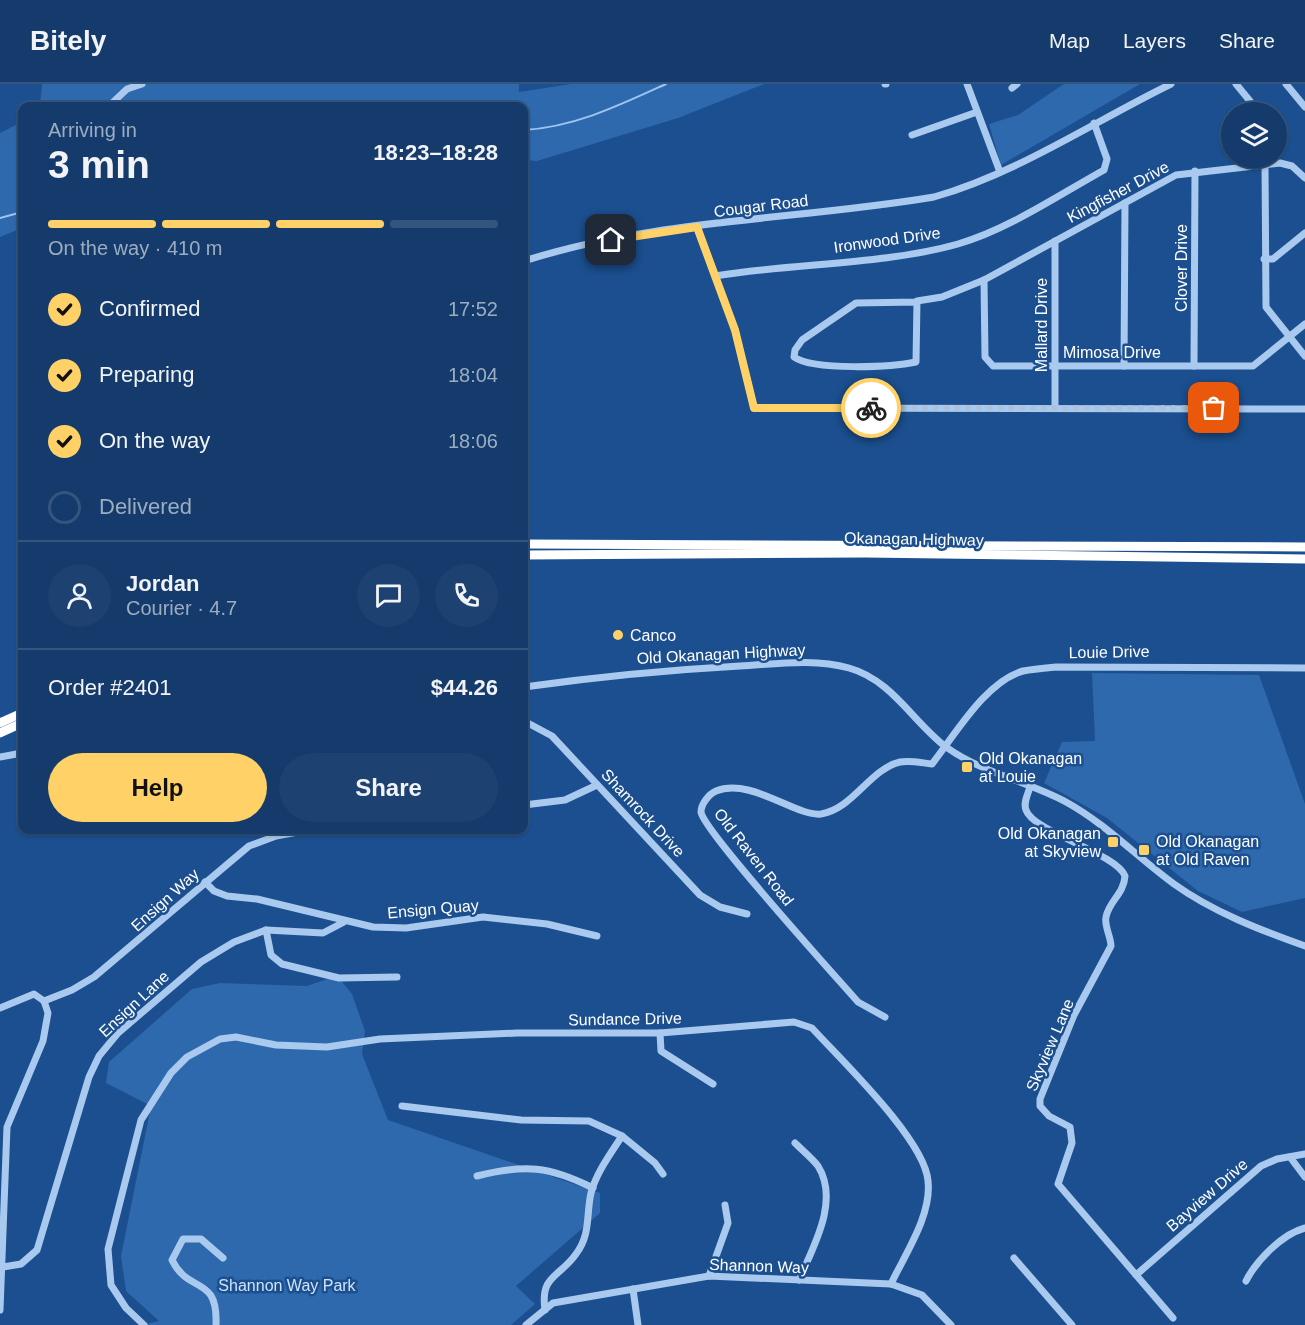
<!DOCTYPE html>
<html lang="en">
<head>
<meta charset="utf-8">
<style>
  :root { --surface:#143b6b; --page:#1d4271; --text:#f1f3f6; --muted:#9dadc1; --line:#33557e; --accent:#ffd166 }
  body { margin:0; font-family:Arial,sans-serif; background:var(--page); color:var(--text); height:100vh; display:flex; flex-direction:column; font-size:22px; white-space:nowrap }
  * { box-sizing:border-box; margin:0 }
  p { font-size:20px; color:var(--muted) }
  .icon { flex:none; width:33px; height:33px; fill:none; stroke:currentColor; stroke-width:2; stroke-linecap:round; stroke-linejoin:round }
  .map { position:relative; flex:1; overflow:hidden }
  .drawer { position:absolute; left:18px; top:18px; width:510px; height:732px; display:flex; flex-direction:column; background:var(--surface); border-radius:12px; box-shadow:0 2px 4px #0004,0 0 0 2px var(--line) }
  .drawer>* { flex:none }
  .tools { position:absolute; left:1221px; top:18px; display:grid; gap:12px }
  .tools a { display:grid; place-items:center; width:66px; height:66px; border-radius:50%; background:var(--surface); box-shadow:0 2px 4px #0004,0 0 0 2px var(--line); font-size:30px }
  .pin { position:absolute; display:grid; place-items:center; width:51px; height:51px; color:#fff; margin:-26px; border-radius:12px; box-shadow:0 3px 9px #0006 }
  .courier { position:absolute; display:grid; place-items:center; width:60px; height:60px; margin:-30px; border:4px solid #ffd166; border-radius:50%; background:#fff; color:#222; box-shadow:0 2px 8px #0007 }
  .headline em { font-style:normal; font-weight:700 }
  .headline div { display:flex; flex-direction:column-reverse }
  .headline { display:flex; align-items:center; justify-content:space-between; height:102px; padding:0 30px }
  h1 { font-size:39px; font-weight:700; line-height:45px }
  .bar { display:grid; grid-template-columns:repeat(4,1fr); gap:9px 6px; align-content:center; height:72px; padding:0 30px }
  .bar i { height:8px; border-radius:4px; background:var(--line) }
  .bar .active { background:var(--accent) }
  .bar p { grid-column:span 4 }
  .line { display:flex; align-items:center; gap:15px; padding:0 30px; border-top:2px solid var(--line) }
  .line div { flex:1 }
  .round { display:grid; place-items:center; flex:none; width:63px; height:63px; border-radius:32px; background:var(--page) }
  ol { padding:0 30px; list-style:none }
  li { display:flex; align-items:center; gap:18px; height:66px }
  li p { margin-inline-start:auto }
  li .icon { padding:6px; border-radius:50%; background:var(--accent); color:#111; stroke-width:4 }
  li:last-child { color:var(--muted) }
  li i { width:33px; height:33px; border:3px solid var(--line); border-radius:50% }
  .button { display:flex; gap:12px; margin-top:auto; padding:12px 30px }
  .button a { flex:1; height:69px; border-radius:36px; background:var(--accent); color:#111; font-size:24px; font-weight:700; line-height:69px; text-align:center }
  .button a+a { background:var(--page); color:var(--text) }
  header { display:flex; align-items:center; gap:36px; box-sizing:border-box; height:84px; padding:0 30px; background:var(--surface); border-bottom:2px solid var(--line) }
  header strong { font-size:28px }
  nav { display:flex; gap:33px; margin-inline-start:auto; font-size:21px }
  .map>svg:first-child { display:block }
</style>
</head>
<body>
<header>
<strong>Bitely</strong>
<nav><a>Map</a><a>Layers</a><a>Share</a></nav>
</header>
<div class="map">
<svg width="1305" height="1241" viewBox="0 0 1305 1241">
  <rect width="100%" height="100%" fill="#1b4f8f"/>
  <g fill="#2e69ad">
    <path d="M42,0H519V8L571,0H764L678,34L537,77L524,76V22H40Z"/>
    <path d="M1064,0H1140L1001,81L989,40L1018,31Z"/>
    <path d="M22,38V144L0,153V49Z"/>
    <path d="M1092,589L1259,591L1305,720V814L1242,828L1198,807L1107,734L1044,699L1062,658L1095,657Z"/>
    <path d="M333,893L339,894L352,910L365,947L362,970L388,1036L600,1109V1129L516,1202L535,1220L511,1241H142L159,1237L126,1207L121,1172L151,1022L106,999L109,978L192,905L220,899L307,902Z"/>
  </g>
  <g fill="none" stroke-linecap="round" stroke-linejoin="round">
    <g stroke="#9cc4f0" stroke-width="2">
      <path d="M524,46C575,43 620,21 666,0"/>
      <path d="M0,134L22,128"/>
    </g>
    <g stroke="#a9c9ee" stroke-width="7">
      <path d="M885,0H886"/>
      <path d="M967,0L1000,88"/>
      <path d="M1236,0L1259,28"/>
      <path d="M1286,0L1305,23"/>
      <path d="M1012,4L1017,0"/>
      <path d="M109,22L127,5L142,0"/>
      <path d="M912,51L977,28"/>
      <path d="M1265,81L1266,223L1305,272"/>
      <path d="M697,143L735,246L754,324L1305,325"/>
      <path d="M1264,175H1273L1305,149"/>
      <path d="M524,177C655,135 798,136 934,113C1018,89 1093,38 1171,0"/>
      <path d="M715,192C793,179 883,181 958,160C1007,146 1059,111 1104,86L1107,75L1094,39"/>
      <path d="M984,196L985,273L993,282H1253L1305,240"/>
      <path d="M917,218L856,219L802,256L795,266L794,273C813,287 893,283 916,278L917,217L942,213L984,196L1176,91L1280,79L1292,82L1305,94"/>
      <path d="M1124,282L1125,119"/>
      <path d="M1194,282L1195,87"/>
      <path d="M1055,324V157"/>
      <path d="M524,603C596,593 667,586 740,582C776,580 814,574 849,584C892,596 913,638 946,663C982,689 1027,697 1066,718C1106,740 1137,773 1174,800C1213,828 1260,846 1305,862"/>
      <path d="M524,637L552,652L700,811L720,823L747,830"/>
      <path d="M0,673L22,669"/>
      <path d="M1030,703C1028,710 1023,719 1026,726C1033,748 1116,769 1125,792C1124,810 1109,817 1106,833C1104,842 1111,853 1111,862L1074,931L1040,1015V1022L1049,1032L1070,1043L1072,1059L1058,1100L1173,1234"/>
      <path d="M524,721L565,716L597,701"/>
      <path d="M205,798L214,807L227,812L257,815L373,843L406,844L483,833L547,840L597,852"/>
      <path d="M266,846L271,871L282,880L339,894L397,893"/>
      <path d="M44,917L72,906L94,893L249,762L276,752L309,746"/>
      <path d="M0,924L34,910L44,917"/>
      <path d="M885,933L858,918C837,894 703,746 701,728C701,720 709,710 716,707C751,693 796,733 821,730C853,725 870,685 900,678C910,676 922,679 932,680C955,651 986,597 1023,587C1033,585 1045,584 1056,583L1305,584"/>
      <path d="M660,949L661,967L713,1000"/>
      <path d="M402,1022L521,1036L589,1037L622,1052L655,1079L663,1090"/>
      <path d="M795,1059C802,1066 812,1074 818,1082C840,1117 813,1163 799,1196"/>
      <path d="M1290,1073L1305,1093"/>
      <path d="M477,1092C525,1080 549,1082 593,1104"/>
      <path d="M1014,1174L1072,1241"/>
      <path d="M3,1183L21,1180L37,1166L89,993L99,972L118,949L201,878L234,858L266,846L323,849L344,838"/>
      <path d="M1136,1191L1261,1082L1277,1075L1305,1070"/>
      <path d="M709,1192L728,1139L725,1121"/>
      <path d="M1246,1197C1256,1177 1282,1150 1305,1144"/>
      <path d="M633,1205L638,1241"/>
      <path d="M0,1226L7,1043L43,957L48,929L44,917"/>
      <path d="M545,1226C540,1191 559,1194 576,1170C591,1150 586,1131 591,1109C596,1089 611,1069 622,1052"/>
      <path d="M144,1241L126,1224L111,1201L108,1165L141,1036L171,989L187,973L220,955L236,953L276,961L327,963L380,955L517,949H660L794,938L812,944C841,976 925,1056 928,1097C932,1131 905,1170 891,1200"/>
      <path d="M216,1241C218,1190 189,1211 172,1176L183,1155H201L223,1174"/>
      <path d="M526,1241L553,1219L709,1192L891,1200L922,1211L951,1241"/>
    </g>
    <g stroke="#fff" stroke-width="9">
      <path d="M524,460L1305,463"/>
      <path d="M524,471L865,469L1305,475"/>
      <path d="M0,639L22,629"/>
      <path d="M0,649L22,639"/>
    </g>
  </g>
  <g fill="none" stroke-linecap="round" stroke-linejoin="round">
    <path stroke="#afc1d8" stroke-width="6" stroke-dasharray="0 10.8" d="M871,324H1214"/>
    <path stroke="#ffd166" stroke-width="8" d="M611,156L697,143L735,246L754,324H871"/>
  </g>
  <g fill="#ffd166" stroke="#1b4f8f" stroke-width="2">
    <circle cx="618" cy="551" r="6"/>
    <rect x="961" y="677" width="12" height="12" rx="3"/>
    <rect x="1107" y="752" width="12" height="12" rx="3"/>
    <rect x="1138" y="760" width="12" height="12" rx="3"/>
  </g>
  <g text-anchor="middle" dominant-baseline="central" stroke-width="5" stroke-linejoin="round" paint-order="stroke">
    <g font-size="16" fill="#fff" stroke="#1b4f8f">
      <text transform="translate(1118 108) rotate(-28)">Kingfisher Drive</text>
      <text transform="translate(761 122) rotate(-7)">Cougar Road</text>
      <text transform="translate(887 156) rotate(-8)">Ironwood Drive</text>
      <text transform="translate(1181 184) rotate(-90)">Clover Drive</text>
      <text transform="translate(1041 241) rotate(-90)">Mallard Drive</text>
      <text x="1112" y="268">Mimosa Drive</text>
      <text transform="translate(914 455) rotate(1)">Okanagan Highway</text>
      <text transform="translate(1109 568) rotate(-1)">Louie Drive</text>
      <text transform="translate(721 570) rotate(-3)">Old Okanagan Highway</text>
      <text transform="translate(643 729) rotate(47)">Shamrock Drive</text>
      <text transform="translate(754 773) rotate(52)">Old Raven Road</text>
      <text transform="translate(165 816) rotate(-42)">Ensign Way</text>
      <text transform="translate(433 825) rotate(-5)">Ensign Quay</text>
      <text transform="translate(134 920) rotate(-43)">Ensign Lane</text>
      <text transform="translate(625 935) rotate(-1)">Sundance Drive</text>
      <text transform="translate(1050 961) rotate(-67)">Skyview Lane</text>
      <text transform="translate(1207 1111) rotate(-41)">Bayview Drive</text>
      <text transform="translate(759 1182) rotate(2)">Shannon Way</text>
    </g>
    <g font-size="16" fill="#fff" stroke="#1b4f8f" text-anchor="start">
      <text x="630" y="551">Canco</text>
      <text x="979" y="674">Old Okanagan<tspan x="979" dy="18">at Louie</tspan></text>
      <text x="1101" y="749" text-anchor="end">Old Okanagan<tspan x="1101" dy="18">at Skyview</tspan></text>
      <text x="1156" y="757">Old Okanagan<tspan x="1156" dy="18">at Old Raven</tspan></text>
    </g>
    <g font-size="16" fill="#cfe3fa" stroke="#1b4f8f">
      <text x="287" y="1201">Shannon Way Park</text>
    </g>
  </g>
</svg>
<div class="tools">
<a><svg class="icon" aria-label="layers" viewBox="0 0 24 24"><path d="M12 4l9 5-9 5-9-5zM3 14l9 5 9-5"/></svg></a>
</div>
<div class="pin" style="left:1214px;top:324px;background:#ea580c"><svg class="icon" aria-label="bag" viewBox="0 0 24 24"><path d="M5 8h14l-1 12H6zM9 8a3 3 0 0 1 6 0"/></svg></div>
<div class="pin" style="left:611px;top:156px;background:#1f2937"><svg class="icon" aria-label="home" viewBox="0 0 24 24"><path d="M3 11l9-7 9 7M6 9v11h12V9"/></svg></div>
<div class="courier" style="left:871px;top:324px"><svg class="icon" aria-label="bike" viewBox="0 0 24 24"><circle cx="6" cy="16" r="4"/><circle cx="18" cy="16" r="4"/><path d="M6 16l4-8h5l3 8M10 8l3 8H6M13 5h3"/></svg></div>
<section class="drawer">
<div class="headline"><div><h1>3 min</h1><p>Arriving in</p></div><em>18:23–18:28</em></div>
<div class="bar"><i class="active"></i><i class="active"></i><i class="active"></i><i></i><p>On the way · 410 m</p></div>
<ol>
<li><svg class="icon" aria-label="check" viewBox="0 0 24 24"><path d="M5 12l5 5 9-10"/></svg>Confirmed<p>17:52</p></li>
<li><svg class="icon" aria-label="check" viewBox="0 0 24 24"><path d="M5 12l5 5 9-10"/></svg>Preparing<p>18:04</p></li>
<li><svg class="icon" aria-label="check" viewBox="0 0 24 24"><path d="M5 12l5 5 9-10"/></svg>On the way<p>18:06</p></li>
<li><i></i>Delivered</li>
</ol>
<div class="line" style="height:108px"><a class="round"><svg class="icon" aria-label="person" viewBox="0 0 24 24"><circle cx="12" cy="8" r="4"/><path d="M4 21q1-7 8-7t8 7"/></svg></a><div><b>Jordan</b><p>Courier · 4.7</p></div><a class="round"><svg class="icon" aria-label="chat" viewBox="0 0 24 24"><path d="M4 5h16v11H9l-5 4z"/></svg></a><a class="round"><svg class="icon" aria-label="phone" viewBox="0 0 24 24"><path d="M5 4h4l2 5-3 2q2 4 5 5l2-3 5 2v4C11 20 4 13 5 4z"/></svg></a></div>
<div class="line" style="height:78px"><div>Order #2401</div><b>$44.26</b></div>
<div class="button"><a>Help</a><a>Share</a></div>
</section>
</div>
</body>
</html>
